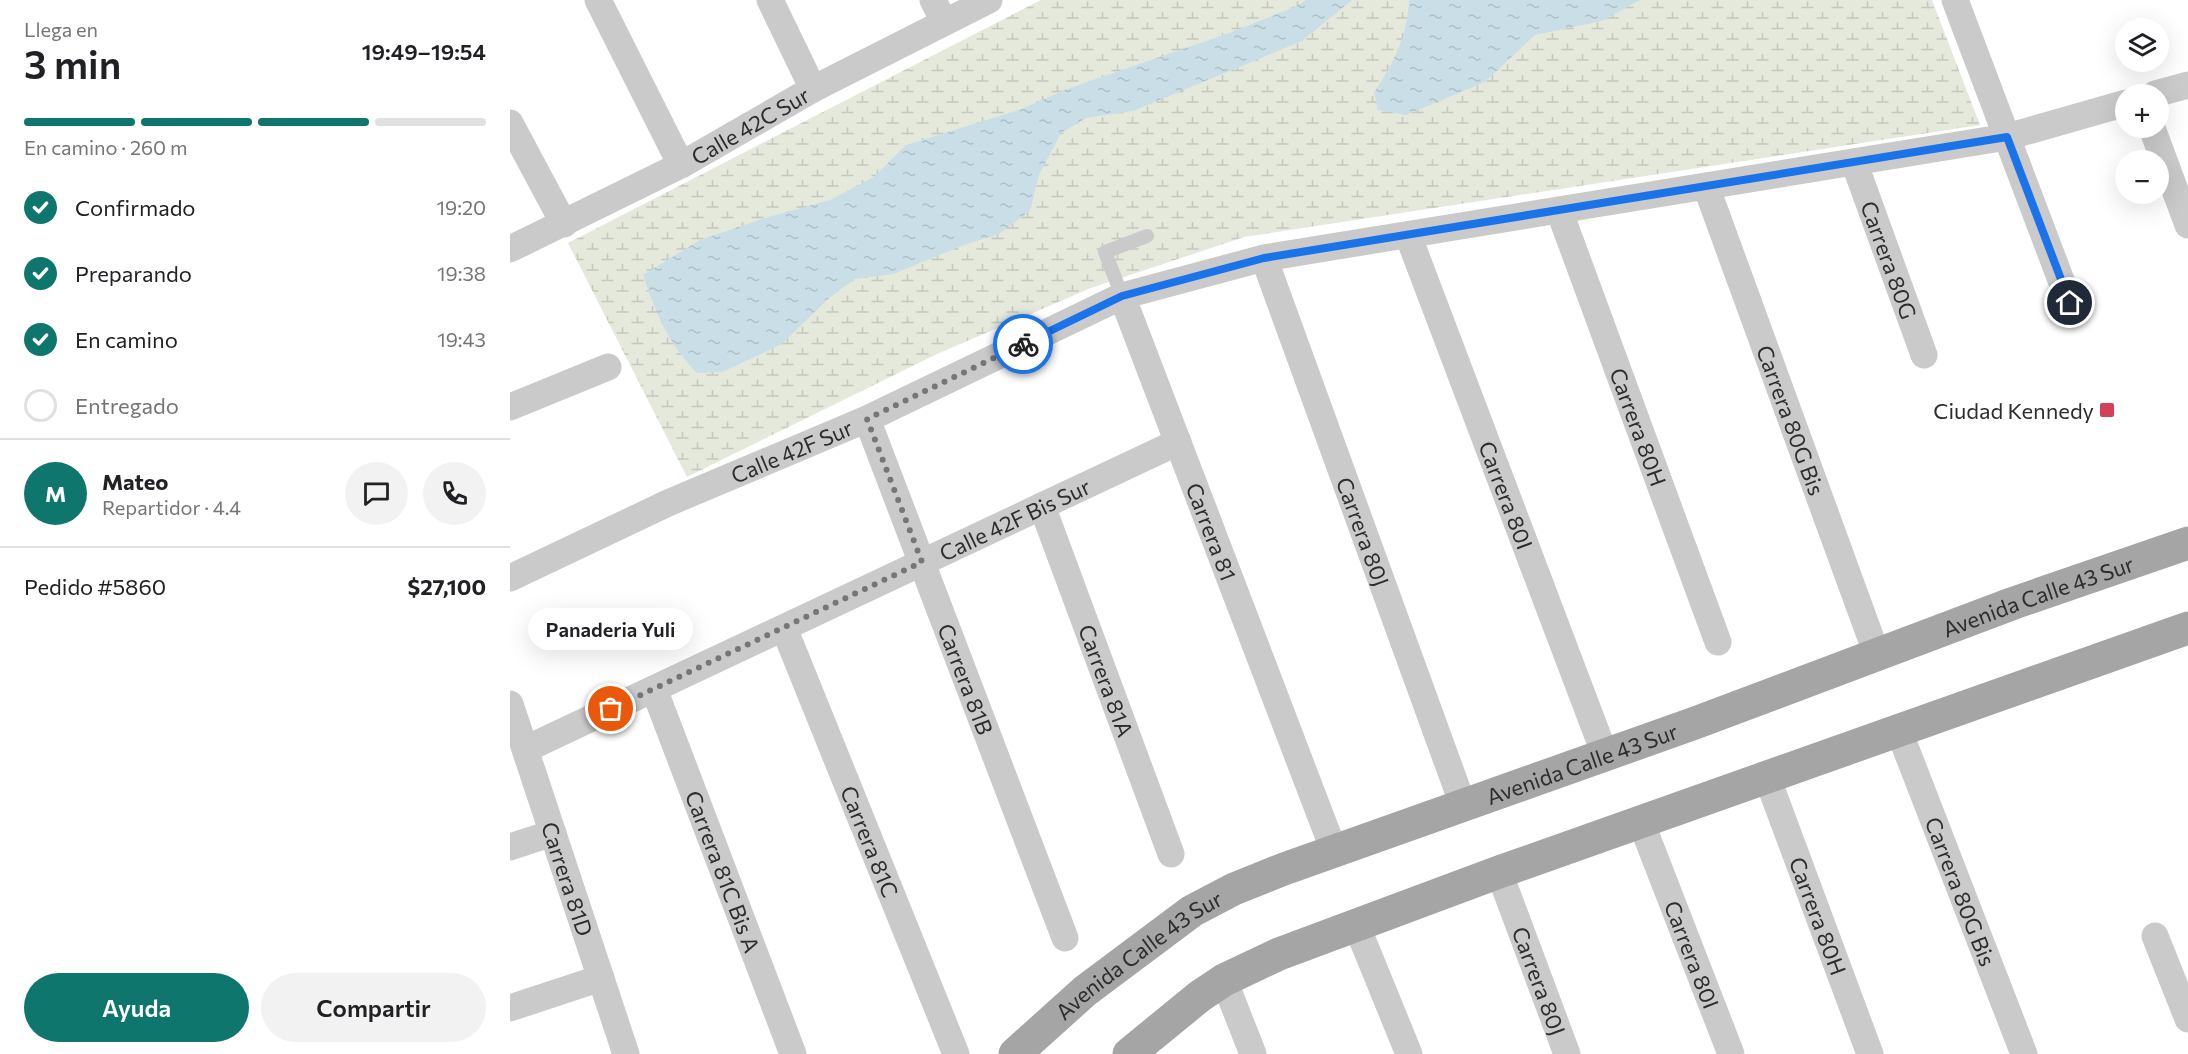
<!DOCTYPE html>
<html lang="es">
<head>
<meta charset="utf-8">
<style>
  :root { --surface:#fff; --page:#f2f2f2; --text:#202124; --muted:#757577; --line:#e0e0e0; --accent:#0f766e }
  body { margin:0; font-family:Commissioner,sans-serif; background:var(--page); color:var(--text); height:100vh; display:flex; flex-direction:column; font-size:22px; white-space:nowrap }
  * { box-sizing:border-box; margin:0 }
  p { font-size:20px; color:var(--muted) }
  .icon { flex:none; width:33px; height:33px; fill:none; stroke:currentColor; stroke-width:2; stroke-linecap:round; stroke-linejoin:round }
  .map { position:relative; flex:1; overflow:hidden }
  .side { display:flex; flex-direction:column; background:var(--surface); width:510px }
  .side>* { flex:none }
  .buttons { position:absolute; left:1605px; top:18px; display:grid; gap:12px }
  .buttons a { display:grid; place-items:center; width:54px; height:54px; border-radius:50%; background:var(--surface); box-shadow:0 6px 24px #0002; font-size:30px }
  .pin { position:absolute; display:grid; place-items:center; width:51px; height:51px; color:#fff; margin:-26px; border:3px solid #fff; border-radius:50%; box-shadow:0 2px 6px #0007 }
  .courier { position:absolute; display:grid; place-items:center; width:60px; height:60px; margin:-30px; border:4px solid #1a73e8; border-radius:50%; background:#fff; color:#222; box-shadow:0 2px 8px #0007 }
  .bubble { position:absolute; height:42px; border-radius:21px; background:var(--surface); box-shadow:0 6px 24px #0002; font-size:20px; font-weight:600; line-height:42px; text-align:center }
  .head em { font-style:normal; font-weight:600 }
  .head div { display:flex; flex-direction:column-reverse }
  .head { display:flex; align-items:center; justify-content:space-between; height:102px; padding:0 24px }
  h1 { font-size:39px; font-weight:600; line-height:45px }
  .bar { display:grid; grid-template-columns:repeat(4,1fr); gap:9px 6px; align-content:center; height:72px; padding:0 24px }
  .bar i { height:8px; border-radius:4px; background:var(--line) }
  .bar .on { background:var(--accent) }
  .bar p { grid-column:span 4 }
  .line { display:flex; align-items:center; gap:15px; padding:0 24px; border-top:2px solid var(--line) }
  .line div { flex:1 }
  .round { display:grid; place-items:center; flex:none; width:63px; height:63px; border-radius:32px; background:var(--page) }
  ol { padding:0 24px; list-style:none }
  li { display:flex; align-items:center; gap:18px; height:66px }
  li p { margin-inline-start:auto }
  li .icon { padding:6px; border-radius:50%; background:var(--accent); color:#fff; stroke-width:4 }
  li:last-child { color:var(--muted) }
  li i { width:33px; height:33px; border:3px solid var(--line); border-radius:50% }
  .cta { display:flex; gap:12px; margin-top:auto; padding:12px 24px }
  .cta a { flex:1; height:69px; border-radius:36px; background:var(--accent); color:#fff; font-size:24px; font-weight:600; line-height:69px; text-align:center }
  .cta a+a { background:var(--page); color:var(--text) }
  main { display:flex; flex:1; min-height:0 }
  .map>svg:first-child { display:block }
</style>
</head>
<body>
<main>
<section class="side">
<div class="head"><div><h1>3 min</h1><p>Llega en</p></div><em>19:49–19:54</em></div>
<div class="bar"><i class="on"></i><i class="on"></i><i class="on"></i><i></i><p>En camino · 260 m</p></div>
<ol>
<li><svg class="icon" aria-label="check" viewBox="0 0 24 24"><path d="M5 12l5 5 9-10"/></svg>Confirmado<p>19:20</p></li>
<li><svg class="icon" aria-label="check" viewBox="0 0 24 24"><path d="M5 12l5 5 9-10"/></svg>Preparando<p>19:38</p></li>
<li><svg class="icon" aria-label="check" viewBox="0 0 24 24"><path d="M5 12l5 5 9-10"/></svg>En camino<p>19:43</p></li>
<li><i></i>Entregado</li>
</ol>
<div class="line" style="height:108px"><b class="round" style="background:var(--accent);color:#fff">M</b><div><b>Mateo</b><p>Repartidor · 4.4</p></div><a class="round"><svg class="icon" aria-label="chat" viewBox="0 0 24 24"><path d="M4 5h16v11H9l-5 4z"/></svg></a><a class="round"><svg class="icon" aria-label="phone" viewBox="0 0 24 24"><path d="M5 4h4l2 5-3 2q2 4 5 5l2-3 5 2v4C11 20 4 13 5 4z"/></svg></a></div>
<div class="line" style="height:78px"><div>Pedido #5860</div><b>$27,100</b></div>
<div class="cta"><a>Ayuda</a><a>Compartir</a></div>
</section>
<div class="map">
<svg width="1678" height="1054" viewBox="0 0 1678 1054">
  <defs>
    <pattern id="wetland-marsh" width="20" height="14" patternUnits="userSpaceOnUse" patternTransform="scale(1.5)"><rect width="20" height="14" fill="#e4e9dc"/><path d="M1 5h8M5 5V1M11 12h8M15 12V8" fill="none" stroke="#c4c8bd"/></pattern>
    <pattern id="water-ripples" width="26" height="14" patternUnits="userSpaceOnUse" patternTransform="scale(1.5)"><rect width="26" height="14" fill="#cadee7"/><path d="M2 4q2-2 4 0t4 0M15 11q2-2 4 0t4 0" fill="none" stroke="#aebfc6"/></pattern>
  </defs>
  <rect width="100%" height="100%" fill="#fff"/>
  <path fill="url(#wetland-marsh)" d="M531,0H1422L1470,125L734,237L581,288L427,354L177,477L58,243Z"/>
  <g fill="url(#water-ripples)">
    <path d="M796,0H842L792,41L623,111L576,118L551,133L529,175L520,211L489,234L454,245L383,274L345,279L319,298L272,344L212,372L187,373C158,343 146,314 133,275L190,240L255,218L320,200L364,177L396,145L512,109L554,90L722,32L787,6Z"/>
    <path d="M899,0H1130L1092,21L1025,35L975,82L896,115L868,110L864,93C884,61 897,38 899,0Z"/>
  </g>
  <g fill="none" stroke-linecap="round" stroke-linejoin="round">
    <path stroke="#cacaca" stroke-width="14" d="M612,296L595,252L637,236"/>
    <g stroke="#cacaca" stroke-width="27">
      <path d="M88,0L171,165"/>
      <path d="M260,0L303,89"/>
      <path d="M423,0L434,22"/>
      <path d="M1445,0L1560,304"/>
      <path d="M1645,94L1678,85"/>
      <path d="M0,123L54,224"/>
      <path d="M1642,128L1678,225"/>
      <path id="s1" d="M1344,162L1414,355"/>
      <path id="s2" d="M1196,186L1367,655"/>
      <path id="s3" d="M1049,210L1208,642"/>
      <path id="s4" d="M898,235L1095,755"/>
      <path id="s5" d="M0,249L171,165L303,89L479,0"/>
      <path id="s6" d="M754,258L953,805"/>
      <path id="s7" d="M612,296L824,851"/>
      <path d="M0,407L98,367"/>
      <path id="s8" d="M357,419L555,938"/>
      <path id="s9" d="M532,506L661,854"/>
      <path id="s10" d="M0,578L158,503L357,419L612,296L754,258L1497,137L1616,103"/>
      <path id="s11" d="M274,628L446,1054"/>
      <path id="s12" d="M144,689L283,1054"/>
      <path id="s13" d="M0,704L116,1054"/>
      <path id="s14" d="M1389,731L1514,1054"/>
      <path id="s15" d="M16,749L668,442"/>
      <path id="s16" d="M1257,777L1360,1054"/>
      <path id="s17" d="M1131,822L1221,1054"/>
      <path d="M0,847L43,833"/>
      <path id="s18" d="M989,872L1057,1054"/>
      <path d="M846,924L899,1054"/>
      <path d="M1645,936L1678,1019"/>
      <path d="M714,980L743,1054"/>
      <path d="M0,1008L91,978"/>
    </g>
    <g stroke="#a5a5a5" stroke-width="33">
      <path id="s19" d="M505,1054L575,991L682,911L724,889L774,869L1185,723L1504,603L1678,543"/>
      <path d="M619,1054L690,996L714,980L769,954L989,872L1678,628"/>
    </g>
  </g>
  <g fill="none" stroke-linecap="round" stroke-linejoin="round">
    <path stroke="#767676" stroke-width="6" stroke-dasharray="0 10.8" d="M101,709L412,562L357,419L513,344"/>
    <path stroke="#1a73e8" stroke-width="8" d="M513,344L612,296L754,258L1497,137L1560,303"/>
  </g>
  <rect fill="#d24158" stroke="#fff" stroke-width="2" x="1589" y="402" width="16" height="16" rx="3"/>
  <g text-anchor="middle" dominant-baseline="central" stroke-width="6" stroke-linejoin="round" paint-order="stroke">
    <g font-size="22" fill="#2d2d2d" stroke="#fff">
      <text stroke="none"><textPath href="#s5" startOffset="270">Calle 42C Sur</textPath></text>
      <text stroke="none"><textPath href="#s1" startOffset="104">Carrera 80G</textPath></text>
      <text stroke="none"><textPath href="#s2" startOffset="249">Carrera 80G Bis</textPath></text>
      <text stroke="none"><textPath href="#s3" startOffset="231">Carrera 80H</textPath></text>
      <text stroke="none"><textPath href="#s10" startOffset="309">Calle 42F Sur</textPath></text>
      <text stroke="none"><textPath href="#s4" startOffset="278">Carrera 80I</textPath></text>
      <text stroke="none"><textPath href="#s15" startOffset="540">Calle 42F Bis Sur</textPath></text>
      <text stroke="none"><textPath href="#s7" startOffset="252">Carrera 81</textPath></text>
      <text stroke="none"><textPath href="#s6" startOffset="291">Carrera 80J</textPath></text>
      <text stroke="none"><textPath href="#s19" startOffset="1131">Avenida Calle 43 Sur</textPath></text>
      <text stroke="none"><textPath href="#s8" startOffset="278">Carrera 81B</textPath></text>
      <text stroke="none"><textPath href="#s9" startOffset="186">Carrera 81A</textPath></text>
      <text stroke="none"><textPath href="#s19" startOffset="645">Avenida Calle 43 Sur</textPath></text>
      <text stroke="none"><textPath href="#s11" startOffset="230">Carrera 81C</textPath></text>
      <text stroke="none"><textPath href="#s12" startOffset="195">Carrera 81C Bis A</textPath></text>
      <text stroke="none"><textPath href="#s13" startOffset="184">Carrera 81D</textPath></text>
      <text stroke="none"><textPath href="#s14" startOffset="172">Carrera 80G Bis</textPath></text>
      <text stroke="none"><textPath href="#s16" startOffset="148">Carrera 80H</textPath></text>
      <text stroke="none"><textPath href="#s17" startOffset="142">Carrera 80I</textPath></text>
      <text stroke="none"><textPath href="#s19" startOffset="159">Avenida Calle 43 Sur</textPath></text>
      <text stroke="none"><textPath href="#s18" startOffset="116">Carrera 80J</textPath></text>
    </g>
    <g font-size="22" fill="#2d2d2d" stroke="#fff" text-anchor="end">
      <text x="1584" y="410">Ciudad Kennedy</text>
    </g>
  </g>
</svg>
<div class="buttons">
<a><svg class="icon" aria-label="layers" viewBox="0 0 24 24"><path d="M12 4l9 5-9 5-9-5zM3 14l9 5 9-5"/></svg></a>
<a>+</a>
<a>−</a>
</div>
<div class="pin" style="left:101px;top:709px;background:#ea580c"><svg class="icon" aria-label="bag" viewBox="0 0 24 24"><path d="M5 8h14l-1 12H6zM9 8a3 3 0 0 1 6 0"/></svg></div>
<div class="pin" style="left:1560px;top:303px;background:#1f2937"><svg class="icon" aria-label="home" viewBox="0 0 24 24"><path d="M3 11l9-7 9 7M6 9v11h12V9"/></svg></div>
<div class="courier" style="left:513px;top:344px"><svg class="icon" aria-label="bike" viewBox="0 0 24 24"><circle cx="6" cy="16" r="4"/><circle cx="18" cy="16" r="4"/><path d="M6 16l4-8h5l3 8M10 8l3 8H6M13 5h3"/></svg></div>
<div class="bubble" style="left:18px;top:608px;width:165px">Panaderia Yuli</div>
</div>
</main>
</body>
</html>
